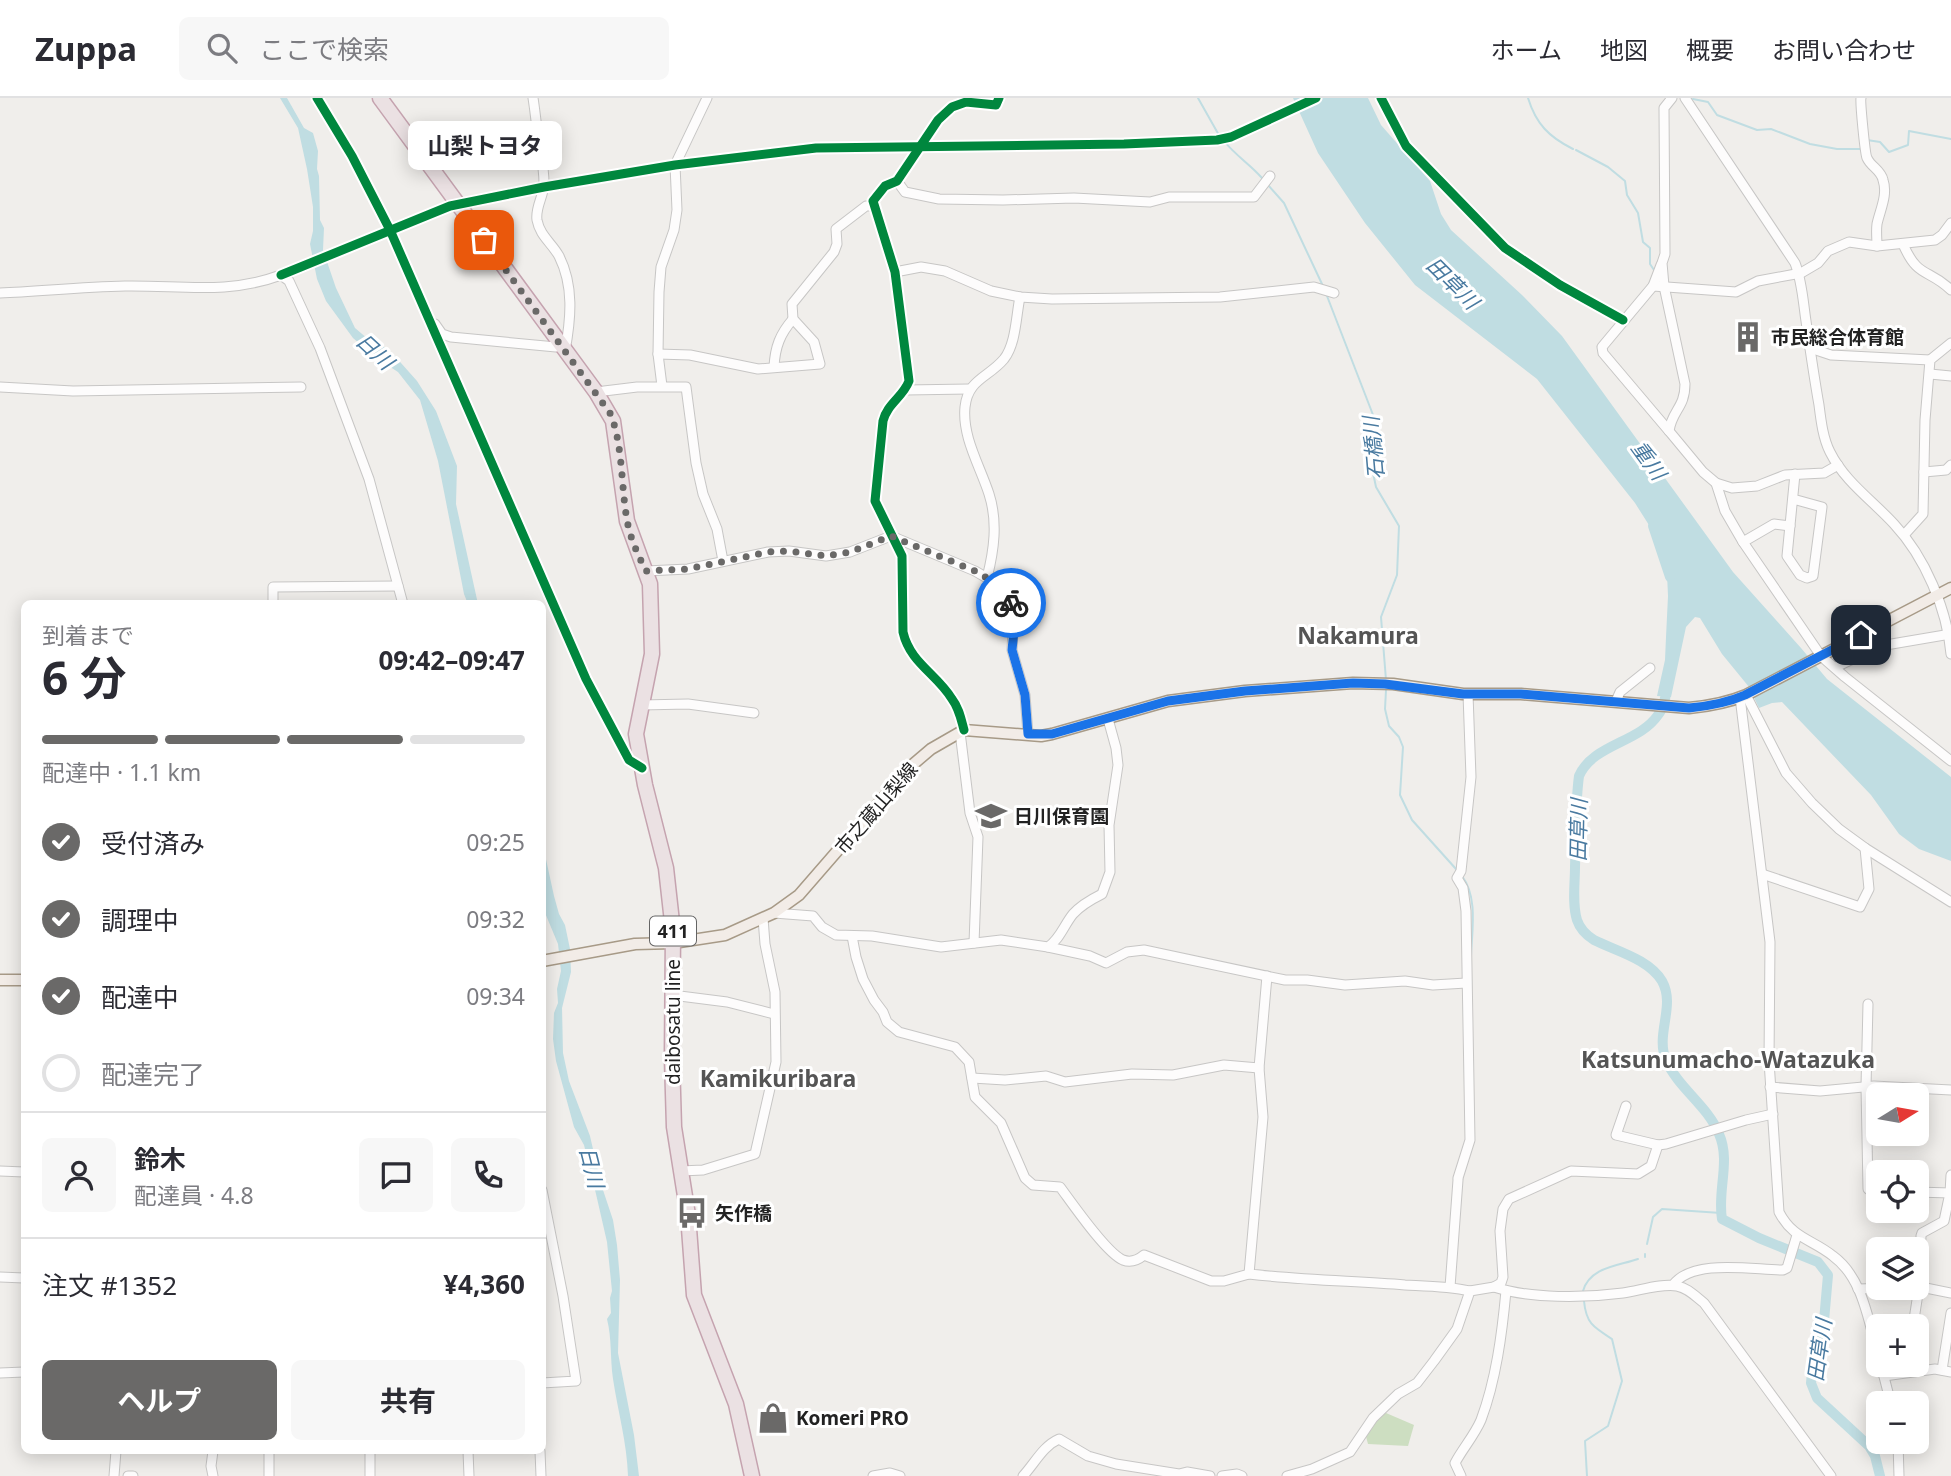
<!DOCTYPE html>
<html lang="ja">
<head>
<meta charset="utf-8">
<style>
  :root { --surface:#fff; --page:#f7f7f7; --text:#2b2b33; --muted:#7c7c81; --line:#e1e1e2; --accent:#6a6968 }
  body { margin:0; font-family:"Noto Sans","Noto Sans JP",sans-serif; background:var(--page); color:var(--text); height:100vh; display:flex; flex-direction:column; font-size:26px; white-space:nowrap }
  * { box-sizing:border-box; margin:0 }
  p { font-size:23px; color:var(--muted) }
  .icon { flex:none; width:38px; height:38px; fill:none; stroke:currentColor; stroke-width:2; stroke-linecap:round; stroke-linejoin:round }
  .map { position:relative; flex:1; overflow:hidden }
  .sheet { position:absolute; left:21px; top:502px; width:525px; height:854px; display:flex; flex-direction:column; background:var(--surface); border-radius:10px; box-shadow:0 4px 18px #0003 }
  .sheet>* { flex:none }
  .needle { width:46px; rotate:79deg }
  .fabs { position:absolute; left:1866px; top:985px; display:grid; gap:14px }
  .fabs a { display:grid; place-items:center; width:63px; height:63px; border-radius:10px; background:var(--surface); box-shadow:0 4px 18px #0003; font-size:35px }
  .pin { position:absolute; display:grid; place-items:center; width:60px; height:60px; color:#fff; margin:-30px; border-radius:14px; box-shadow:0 4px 10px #0006 }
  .courier { position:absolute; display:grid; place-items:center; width:70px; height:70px; margin:-35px; border:5px solid #1a73e8; border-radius:50%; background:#fff; color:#222; box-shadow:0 2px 9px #0007 }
  .bubble { position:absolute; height:49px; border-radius:10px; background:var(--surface); box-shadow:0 4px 18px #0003; font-size:23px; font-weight:700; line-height:49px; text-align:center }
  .headline em { font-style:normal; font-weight:700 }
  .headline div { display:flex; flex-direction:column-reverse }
  .headline { display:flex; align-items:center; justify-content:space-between; height:119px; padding:0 21px }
  h1 { font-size:46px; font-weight:700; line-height:52px }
  .bar { display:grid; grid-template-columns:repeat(4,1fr); gap:10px 7px; align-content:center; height:84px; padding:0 21px }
  .bar i { height:9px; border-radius:5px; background:var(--line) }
  .bar .selected { background:var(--accent) }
  .bar p { grid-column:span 4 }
  .line { display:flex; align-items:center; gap:18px; padding:0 21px; border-top:2px solid var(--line) }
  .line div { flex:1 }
  .round { display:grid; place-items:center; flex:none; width:74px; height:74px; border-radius:10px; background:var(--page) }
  ol { padding:0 21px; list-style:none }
  li { display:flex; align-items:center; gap:21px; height:77px }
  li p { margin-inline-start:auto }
  li .icon { padding:7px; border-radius:50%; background:var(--accent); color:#fff; stroke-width:4 }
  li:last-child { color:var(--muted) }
  li i { width:38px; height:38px; border:4px solid var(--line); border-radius:50% }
  .action { display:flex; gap:14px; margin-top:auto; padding:14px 21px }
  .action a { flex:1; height:80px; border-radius:10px; background:var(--accent); color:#fff; font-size:28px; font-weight:700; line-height:80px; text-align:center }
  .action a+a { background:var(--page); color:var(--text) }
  header { display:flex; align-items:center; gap:42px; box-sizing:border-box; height:98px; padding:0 35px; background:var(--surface); border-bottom:2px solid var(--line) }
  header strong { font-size:33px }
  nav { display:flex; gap:38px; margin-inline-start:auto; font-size:24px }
  .search { width:490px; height:63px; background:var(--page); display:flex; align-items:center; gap:18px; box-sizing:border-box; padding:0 24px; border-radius:10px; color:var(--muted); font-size:26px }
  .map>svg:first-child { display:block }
</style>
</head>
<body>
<header>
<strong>Zuppa</strong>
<div class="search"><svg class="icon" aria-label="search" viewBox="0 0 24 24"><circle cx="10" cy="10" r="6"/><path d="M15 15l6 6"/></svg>ここで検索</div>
<nav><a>ホーム</a><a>地図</a><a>概要</a><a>お問い合わせ</a></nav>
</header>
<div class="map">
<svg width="1951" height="1378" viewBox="0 0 1951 1378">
  <rect width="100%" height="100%" fill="#f0eeeb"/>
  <path fill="#cddec1" d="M1386,1315L1414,1327L1408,1348L1368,1346L1365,1335L1378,1317Z"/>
  <g fill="#c0dde2">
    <path d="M280,0H287L304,30L313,35L318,53L317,71L319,78L320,122L324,130L323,152L336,190L355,230L375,247L383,248L393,256L417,283L436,313L457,368L456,406L478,506H468L464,496L438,363L420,302L398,274L375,259L353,240L326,203L317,181L310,146L313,133V109L307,71L298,30Z"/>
    <path d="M1293,0H1368L1381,27L1430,83L1441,116L1451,132L1522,197L1562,238L1733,474L1801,550L1827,581L1951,679V763L1919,751L1899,736L1871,697L1782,604L1772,605L1759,610L1749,589L1722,556L1700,520L1695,519L1686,529L1671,599L1657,598L1665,562L1666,539L1668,498L1666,454L1635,405L1537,281L1415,187L1365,125L1318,55Z"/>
    <path d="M542,743L554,798L559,816L565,827L570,851L571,874L562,910L563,955L569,983L590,1038L601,1086L613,1122L617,1147L620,1182L618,1255L634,1337L639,1378H628C627,1345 618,1314 613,1281C610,1260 612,1241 607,1221L611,1215L610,1200L612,1193L607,1144L596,1096L584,1047L574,1029L556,963L553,941L554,915L558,905L557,891L561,873L558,846L543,810Z"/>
  </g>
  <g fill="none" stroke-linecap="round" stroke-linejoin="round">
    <g stroke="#c0dde2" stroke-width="2">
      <path d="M1198,0L1220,39"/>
      <path d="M1528,0C1536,26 1549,39 1573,51"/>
      <path d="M1693,1L1708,4L1717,17L1757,32L1771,31L1810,46L1837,51H1862"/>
      <path d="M1867,42L1880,44L1889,54L1908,47L1909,33L1951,41"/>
      <path d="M1224,43C1236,58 1250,66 1262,80"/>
      <path d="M1576,52L1608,69L1625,83L1627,97L1638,115L1643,144L1650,150V166L1654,172"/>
      <path d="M1268,87L1284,105L1322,186"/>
      <path d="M1327,198L1375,322L1372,370L1376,389L1399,428L1397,477L1381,519L1386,582"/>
      <path d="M1386,592L1385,611L1389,628L1399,639L1403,649L1400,697L1412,722L1456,771"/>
      <path d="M1462,778C1478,799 1472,832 1471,858"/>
      <path d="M1647,1146L1653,1119L1662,1111L1721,1115"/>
      <path d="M1645,1159V1156"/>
      <path d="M1583,1193C1590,1169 1618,1168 1638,1161"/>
      <path d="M1584,1203C1586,1225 1593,1229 1612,1241L1622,1283L1608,1328L1585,1343L1587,1378"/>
    </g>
    <g stroke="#c0dde2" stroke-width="10">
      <path d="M1653,428L1670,479"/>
      <path d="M1668,585C1666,595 1665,608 1658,617C1639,645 1593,646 1579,678C1575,708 1576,738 1575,769C1575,785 1572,806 1577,822C1580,831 1586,837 1594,842C1616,853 1649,861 1662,883C1676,908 1655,936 1666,962C1678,990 1708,1008 1719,1036C1731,1063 1717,1093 1722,1121L1759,1140L1818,1164L1828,1177L1824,1223L1813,1264L1811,1285L1817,1300L1869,1348L1875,1358L1880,1378"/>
    </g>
    <defs>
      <g id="minor">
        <path d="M317,0L352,58L390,132L586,581L629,662L642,670"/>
        <path d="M533,0C535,12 536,25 538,37C540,54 544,68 544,85C544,98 535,109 537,122C540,138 551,144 559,158C574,188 571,220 565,253"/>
        <path d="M1672,0L1664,10L1665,156L1662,165L1664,188L1685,286C1685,310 1672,312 1669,333L1703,374L1716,385L1732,390L1757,388L1785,377L1824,375L1838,367"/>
        <path d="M1685,0L1795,165C1802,183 1803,203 1806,223C1810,251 1814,279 1819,307C1821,323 1823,340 1830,354C1845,384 1872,402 1894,426C1925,459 1947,511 1951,556"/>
        <path d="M1861,0C1860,4 1865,56 1867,60C1871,69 1881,72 1883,82C1888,97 1880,112 1877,126C1876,133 1877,141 1877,148"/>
        <path d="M897,83L905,94L939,101L1003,102L1074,100L1150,104L1169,99H1254L1270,78"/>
        <path d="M1903,146C1918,181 1928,170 1951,192"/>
        <path d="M1661,167L1653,188L1602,249L1603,255L1669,333"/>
        <path d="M895,174L921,169L945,173L991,193L1020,199L1052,201L1220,199L1314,189L1334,195"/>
        <path d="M281,177L450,108L544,89L675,67L816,50L1124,46L1217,42L1231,39L1316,0"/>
        <path d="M1653,188L1736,194L1758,183L1801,175L1818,165L1828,153L1849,144L1877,148L1935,142L1942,137L1951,125"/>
        <path d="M0,195C42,193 83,189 125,188C180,187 227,197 281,177L289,183L320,250L369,381L403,506"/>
        <path d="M435,226L442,236L451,239L556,249L561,247"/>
        <path d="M1810,250L1831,257L1930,262"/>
        <path d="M658,256L690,257L758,271L820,266L814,244L793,221L792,206L834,154L837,146L836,131L866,108H873"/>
        <path d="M774,269C775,249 780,236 793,221"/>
        <path d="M1930,276L1951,278"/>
        <path d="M662,288L658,256L659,194L661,169L674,132L677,112L675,67L707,0"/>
        <path d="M0,289L73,293L301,289"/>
        <path d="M906,292L969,291"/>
        <path d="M596,294L637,289H686L696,365L703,396L717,431L723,463"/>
        <path d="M1924,374L1946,372L1951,367"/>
        <path d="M1716,385L1725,413L1743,444L1821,558L1845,579L1951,663"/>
        <path d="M1793,401L1822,409L1813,478L1807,480L1800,477L1787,458L1795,376"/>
        <path d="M1904,437L1923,416L1925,322L1930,262L1951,245"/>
        <path d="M1743,444L1774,426L1790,428"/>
        <path d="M646,473L688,471L768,454L789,453L826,458L850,454L891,438L975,473L987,480L1014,509L1012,552L1025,597L1028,636"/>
        <path d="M987,480C994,452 998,424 989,396C980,368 962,339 965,309C968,281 988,280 1004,261C1016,246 1016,218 1020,199"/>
        <path d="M273,506V489L398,488"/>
        <path d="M1836,569L1880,548L1951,536"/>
        <path d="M1746,597L1786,675L1812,705L1839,731L1865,750L1951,804"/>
        <path d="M1740,599L1770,844L1769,963L1779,1114C1793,1141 1812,1141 1833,1158C1863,1180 1868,1222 1878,1256"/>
        <path d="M1616,603L1620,594L1650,570"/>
        <path d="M641,607L688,606L754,615"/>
        <path d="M964,632C961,621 959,610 952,601C937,576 910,565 903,534L902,458L875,403L883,323C887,306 903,299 909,283L895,174L873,103L885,88L897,83L938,22L952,9L966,4L996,7L999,0"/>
        <path d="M960,634L970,715L978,739L974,845"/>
        <path d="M1762,776L1860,809L1869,791L1865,750"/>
        <path d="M774,815L813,818L822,829L836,837L872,838L941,849L1001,842L1048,849C1060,841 1064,827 1073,816C1081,807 1092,801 1102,796L1110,774L1109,727L1118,667L1116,650L1108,621"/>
        <path d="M852,838L856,859L863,881L874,902L883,914L887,924L899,934L955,949L969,964L975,999L1001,1025L1025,1080L1033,1087L1060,1089C1072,1105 1106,1155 1123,1162C1131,1165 1138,1162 1144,1157L1211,1183H1224L1249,1176"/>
        <path d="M1048,849L1090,858L1106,865L1127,854L1144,852L1285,882H1307L1345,887L1405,883L1433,887L1466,885"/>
        <path d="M1267,878L1259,970L1263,1019L1249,1176C1301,1182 1353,1183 1405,1187C1427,1188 1448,1188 1470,1193"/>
        <path d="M672,897L727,904L774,916"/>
        <path d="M1868,906L1866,989L1868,1091H1878"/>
        <path d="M972,980L1005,982L1046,978L1065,984L1132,976L1173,977L1224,967L1259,970"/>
        <path d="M1770,989L1820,993L1874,988L1951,992"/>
        <path d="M1626,1008L1616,1037L1658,1047L1666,1046L1746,1022L1773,1016"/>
        <path d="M1658,1047L1651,1068L1638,1076L1571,1073L1509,1101L1503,1111L1500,1133L1503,1179L1501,1185L1494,1189C1531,1201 1585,1200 1623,1195C1639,1193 1661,1185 1677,1188C1688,1190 1695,1198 1704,1205L1831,1378"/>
        <path d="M0,1073L24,1074"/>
        <path d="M681,1073L703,1072L755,1056L776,964L775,894L765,846L763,820"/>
        <path d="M1458,1080L1470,1042L1466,813L1463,790L1457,780L1461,773L1471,679L1468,596"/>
        <path d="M542,1092L563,1198L576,1283L542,1285"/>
        <path d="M1916,1094L1951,1095"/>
        <path d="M0,1179L24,1180"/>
        <path d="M1673,1187C1693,1160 1753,1172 1783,1172L1787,1170L1797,1137"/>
        <path d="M1916,1188L1951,1195"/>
        <path d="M1450,1189L1458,1082"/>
        <path d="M1858,1191L1892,1190"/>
        <path d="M1913,1228L1919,1189L1921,1138L1922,1135L1944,1123L1950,1095L1951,1077"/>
        <path d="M1881,1267L1891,1306"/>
        <path d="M1942,1272L1951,1215"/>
        <path d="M0,1275L24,1274"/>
        <path d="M1884,1278L1935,1271L1951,1274"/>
        <path d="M1898,1344L1899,1378"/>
        <path d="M370,1353V1378"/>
        <path d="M468,1353L469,1378"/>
        <path d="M540,1353L541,1378"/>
        <path d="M114,1378L116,1353"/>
        <path d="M128,1378H133"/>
        <path d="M213,1378L211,1368L213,1353"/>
        <path d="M269,1378V1353"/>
        <path d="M873,1378L890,1375L900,1378"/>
        <path d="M1023,1378C1035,1365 1043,1348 1059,1341L1088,1358L1116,1366L1179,1376L1187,1374L1210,1378"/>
        <path d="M1222,1378L1237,1376L1242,1378"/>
        <path d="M1287,1378L1312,1371L1350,1354L1373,1320L1398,1296L1417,1285L1434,1263L1457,1231L1470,1193L1494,1189"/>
        <path d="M1461,1378L1455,1365C1463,1350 1474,1338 1481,1322C1496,1282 1502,1236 1506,1193"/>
      </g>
      <g id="major">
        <path d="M542,863L635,846L673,845L725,837L774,815L799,797L911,668L931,651L964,632L1041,638L1052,636L1168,603L1245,593L1353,585L1393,586L1463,596H1521L1689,610C1710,608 1727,605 1746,597L1951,490"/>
        <path d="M0,882H24"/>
      </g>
      <path id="highway" d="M380,0L596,294L613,323L627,423L650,486L652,556L636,636L645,687L666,770L673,833L672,961L674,1029L688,1117L694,1197L736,1306L752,1378"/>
    </defs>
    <use href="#minor" stroke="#c7c6c5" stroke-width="11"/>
    <use href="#major" stroke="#a79a87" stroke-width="13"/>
    <use href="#highway" stroke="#c5a3af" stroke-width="17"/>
    <use href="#minor" stroke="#fdfcfc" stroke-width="9"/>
    <use href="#major" stroke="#f2ece7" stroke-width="10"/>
    <use href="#highway" stroke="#ebe1e3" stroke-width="14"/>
    <defs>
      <g id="cycleway">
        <path d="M317,0L352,58L390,132L586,581L629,662L642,670"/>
        <path d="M1381,0L1406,48L1505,150L1560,187L1623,222"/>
        <path d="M281,177L450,108L544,89L675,67L816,50L1124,46L1217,42L1231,39L1316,0"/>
        <path d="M964,632C961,621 959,610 952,601C937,576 910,565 903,534L902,458L875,403L883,323C887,306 903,299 909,283L895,174L873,103L885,88L897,83L938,22L952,9L966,4L996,7L999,0"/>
      </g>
    </defs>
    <use href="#cycleway" stroke="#fff" stroke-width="13"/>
    <use href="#cycleway" stroke="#00873e" stroke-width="9"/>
  </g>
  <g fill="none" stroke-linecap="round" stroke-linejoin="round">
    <path stroke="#6a6968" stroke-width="7" stroke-dasharray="0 12.6" d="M484,142L610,315C623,345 621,389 627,422C630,440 638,457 646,473L688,471L768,454L789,453L826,458L850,454L891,438L975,473L987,480L1011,505"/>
    <path stroke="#1a73e8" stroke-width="9" d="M1011,505L1016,513L1012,552L1025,597L1028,636H1052L1168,603L1245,593L1353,585L1385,586L1463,596H1521L1689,610C1710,608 1727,605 1745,597L1861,537"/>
  </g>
  <defs>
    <symbol id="building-bare" viewBox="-9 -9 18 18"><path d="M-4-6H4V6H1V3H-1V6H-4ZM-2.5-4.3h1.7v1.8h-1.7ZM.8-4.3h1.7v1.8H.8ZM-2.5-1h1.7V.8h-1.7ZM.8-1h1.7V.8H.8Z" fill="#6a6968" stroke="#fff" stroke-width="2.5" paint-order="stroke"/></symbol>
    <symbol id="school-bare" viewBox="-9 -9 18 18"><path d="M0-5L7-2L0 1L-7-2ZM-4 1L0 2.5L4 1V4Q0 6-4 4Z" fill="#6a6968" stroke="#fff" stroke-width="2.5" paint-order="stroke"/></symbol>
    <symbol id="bus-bare" viewBox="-9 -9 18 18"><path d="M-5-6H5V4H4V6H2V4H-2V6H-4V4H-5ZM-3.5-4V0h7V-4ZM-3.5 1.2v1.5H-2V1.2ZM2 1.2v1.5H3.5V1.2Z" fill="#6a6968" stroke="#fff" stroke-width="2.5" paint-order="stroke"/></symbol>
    <symbol id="shop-bare" viewBox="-9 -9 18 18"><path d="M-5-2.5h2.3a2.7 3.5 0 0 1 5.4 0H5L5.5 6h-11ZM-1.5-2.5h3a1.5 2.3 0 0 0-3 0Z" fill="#6a6968" stroke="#fff" stroke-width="2.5" paint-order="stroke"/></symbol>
  </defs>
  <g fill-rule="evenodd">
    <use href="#building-bare" x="1726" y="217" width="44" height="44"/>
    <use href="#school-bare" x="969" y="696" width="44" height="44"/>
    <use href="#bus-bare" x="670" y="1093" width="44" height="44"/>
    <use href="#shop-bare" x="751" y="1298" width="44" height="44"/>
  </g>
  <g text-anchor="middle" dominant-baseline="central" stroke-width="6" stroke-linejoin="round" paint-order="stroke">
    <rect fill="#fff" stroke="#646464" stroke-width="2" x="650" y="818.5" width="46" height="29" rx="5"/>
    <g font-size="18" font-weight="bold" fill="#222">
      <text x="673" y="833">411</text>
    </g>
    <g font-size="19" font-weight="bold" fill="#222" stroke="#fff" text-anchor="start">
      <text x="1771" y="239">市民総合体育館</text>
      <text x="1014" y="718">日川保育園</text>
      <text x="715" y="1115">矢作橋</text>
      <text x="796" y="1320">Komeri PRO</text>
    </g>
    <g font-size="19" fill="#222" stroke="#fff">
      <text transform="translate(876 710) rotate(-49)">市之蔵山梨線</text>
      <text transform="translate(673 924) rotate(-90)">daibosatu line</text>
    </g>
    <g font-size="21" font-style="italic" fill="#497aa0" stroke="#fff">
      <text transform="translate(1453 185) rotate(45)">田草川</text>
      <text transform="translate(375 253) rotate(43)">日川</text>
      <text transform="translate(1373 350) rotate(-95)">石橋川</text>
      <text transform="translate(1649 362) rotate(54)">重川</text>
      <text transform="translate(1578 732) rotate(-89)">田草川</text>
      <text transform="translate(592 1069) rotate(76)">日川</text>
      <text transform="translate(1819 1252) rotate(-82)">田草川</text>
    </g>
    <g font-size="23" font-weight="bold" fill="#555" stroke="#fff">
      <text x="1358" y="537">Nakamura</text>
      <text x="1728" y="961">Katsunumacho-Watazuka</text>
      <text x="778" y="980">Kamikuribara</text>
    </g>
  </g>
</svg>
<div class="fabs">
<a><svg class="needle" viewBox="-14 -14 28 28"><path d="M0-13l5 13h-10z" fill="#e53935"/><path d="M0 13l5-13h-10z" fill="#7c7c81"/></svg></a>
<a><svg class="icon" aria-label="locate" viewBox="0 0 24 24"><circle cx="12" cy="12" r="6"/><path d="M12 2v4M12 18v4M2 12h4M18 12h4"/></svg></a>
<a><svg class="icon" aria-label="layers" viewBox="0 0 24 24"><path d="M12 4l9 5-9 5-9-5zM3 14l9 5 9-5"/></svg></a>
<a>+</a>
<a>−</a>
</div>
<div class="pin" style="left:484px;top:142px;background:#ea580c"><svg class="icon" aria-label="bag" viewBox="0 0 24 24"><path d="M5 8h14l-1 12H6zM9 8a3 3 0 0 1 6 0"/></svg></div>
<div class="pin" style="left:1861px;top:537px;background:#1f2937"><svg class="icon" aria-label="home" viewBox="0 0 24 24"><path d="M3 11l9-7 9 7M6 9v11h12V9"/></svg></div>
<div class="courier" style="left:1011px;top:505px"><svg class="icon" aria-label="bike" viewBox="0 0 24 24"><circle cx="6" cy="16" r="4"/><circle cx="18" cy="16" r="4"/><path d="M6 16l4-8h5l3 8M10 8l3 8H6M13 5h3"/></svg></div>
<div class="bubble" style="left:408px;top:23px;width:154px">山梨トヨタ</div>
<section class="sheet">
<div class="headline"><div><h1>6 分</h1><p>到着まで</p></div><em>09:42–09:47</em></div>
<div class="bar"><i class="selected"></i><i class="selected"></i><i class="selected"></i><i></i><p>配達中 · 1.1 km</p></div>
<ol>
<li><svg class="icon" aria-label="check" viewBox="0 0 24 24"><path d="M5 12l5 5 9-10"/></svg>受付済み<p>09:25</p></li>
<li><svg class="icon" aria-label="check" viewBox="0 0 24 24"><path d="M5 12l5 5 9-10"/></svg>調理中<p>09:32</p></li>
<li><svg class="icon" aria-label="check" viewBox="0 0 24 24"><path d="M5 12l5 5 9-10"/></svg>配達中<p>09:34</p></li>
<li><i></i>配達完了</li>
</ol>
<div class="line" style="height:126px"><a class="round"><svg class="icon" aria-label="person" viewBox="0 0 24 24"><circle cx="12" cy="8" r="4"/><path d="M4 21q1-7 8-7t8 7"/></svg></a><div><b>鈴木</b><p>配達員 · 4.8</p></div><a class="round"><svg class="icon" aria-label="chat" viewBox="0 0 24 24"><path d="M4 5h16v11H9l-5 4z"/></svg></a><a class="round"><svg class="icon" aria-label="phone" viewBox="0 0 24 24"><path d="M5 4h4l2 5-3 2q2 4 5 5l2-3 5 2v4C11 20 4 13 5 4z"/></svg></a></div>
<div class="line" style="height:91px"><div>注文 #1352</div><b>¥4,360</b></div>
<div class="action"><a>ヘルプ</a><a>共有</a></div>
</section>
</div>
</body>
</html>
